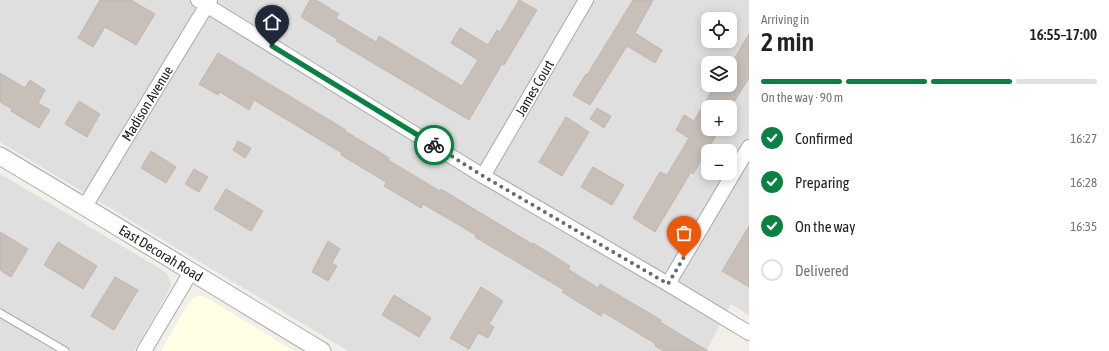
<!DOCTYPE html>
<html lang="en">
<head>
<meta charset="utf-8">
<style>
  :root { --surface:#fff; --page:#f6f6f6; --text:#202124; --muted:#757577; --line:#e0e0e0; --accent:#0b8043 }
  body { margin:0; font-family:"Asap Condensed",sans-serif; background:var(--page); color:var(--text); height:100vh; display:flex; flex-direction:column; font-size:15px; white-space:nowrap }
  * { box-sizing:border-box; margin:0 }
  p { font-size:13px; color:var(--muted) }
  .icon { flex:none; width:22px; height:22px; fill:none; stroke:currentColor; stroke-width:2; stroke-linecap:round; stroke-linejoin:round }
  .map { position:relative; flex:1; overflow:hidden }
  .details { display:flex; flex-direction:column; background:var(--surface); width:360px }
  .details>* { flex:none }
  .tools { position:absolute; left:701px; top:12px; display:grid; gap:8px }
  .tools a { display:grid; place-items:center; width:36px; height:36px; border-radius:8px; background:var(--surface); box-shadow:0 2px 10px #0003; font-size:20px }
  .pin { position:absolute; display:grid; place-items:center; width:34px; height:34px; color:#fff; margin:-41px -17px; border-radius:50% 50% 50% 0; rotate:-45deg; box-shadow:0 0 4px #0007 }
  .pin .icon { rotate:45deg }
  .courier { position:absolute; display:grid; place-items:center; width:40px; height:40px; margin:-20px; border:3px solid #0b8043; border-radius:50%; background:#fff; color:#222; box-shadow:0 1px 5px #0007 }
  .head em { font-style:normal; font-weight:600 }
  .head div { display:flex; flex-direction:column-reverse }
  .head { display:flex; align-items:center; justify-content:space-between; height:68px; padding:0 12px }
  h1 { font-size:26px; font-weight:600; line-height:30px }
  .bar { display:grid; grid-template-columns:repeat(4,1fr); gap:6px 4px; align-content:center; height:48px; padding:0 12px }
  .bar i { height:5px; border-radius:3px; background:var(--line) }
  .bar .active { background:var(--accent) }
  .bar p { grid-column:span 4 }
  ol { padding:0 12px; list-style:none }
  li { display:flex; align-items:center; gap:12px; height:44px }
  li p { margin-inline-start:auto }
  li .icon { padding:4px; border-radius:50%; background:var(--accent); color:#fff; stroke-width:4 }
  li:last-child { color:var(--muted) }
  li i { width:22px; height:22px; border:2px solid var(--line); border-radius:50% }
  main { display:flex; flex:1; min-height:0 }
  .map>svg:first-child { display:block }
</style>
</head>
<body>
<main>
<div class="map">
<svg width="749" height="351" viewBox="0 0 749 351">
  <rect width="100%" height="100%" fill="#f2efe9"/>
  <g fill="#e0dfdf" fill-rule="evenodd">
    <path d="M0,0H749V315L731,304L706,351H348L0,142ZM708,19H730V41H708ZM708,63H730V85H708ZM708,107H730V129H708ZM708,151H730V173H708Z"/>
    <path d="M0,174L159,268L166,273L170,280L171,285L167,294L134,351H0Z"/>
  </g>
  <path fill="#ffffe5" d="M197,296H203L207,298L294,351H161L189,302L193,298Z"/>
  <g fill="#c7bfb8" stroke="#c4b6ab">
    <path d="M100,0H131L155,14L136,45L105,27L93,47L78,38Z"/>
    <path d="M310,0H316L339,14L336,18L376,42L379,36L462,86L478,60L451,43L460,28L488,45L497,30L500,32L519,0L537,10L504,65L502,64L469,120L336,41L337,39L301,17Z"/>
    <path d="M633,0H653L635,33L662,50L655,63L627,46L590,105L573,95L586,74L587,75Z"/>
    <path d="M749,34V78L730,108L708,107V129L717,134L693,174L691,172L655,232L633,218L660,172L667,175L689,138L676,130L684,115L694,121L715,85H730V66Z"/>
    <path d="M218,53L346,130L345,131L389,158L388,160L440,191L441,189L532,244L533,243L570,266L568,269L598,288L600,284L622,297L661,320L660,322L708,351H664L655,346L656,344L603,312L601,316L562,292L564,290L475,237L476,235L423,204L421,208L384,186L386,182L341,155L342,153L254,100L249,110L220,92L218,95L199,84Z"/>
    <path d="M0,73L25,88L30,80L45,90L38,103L50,110L39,128L11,111L12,109L0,102Z"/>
    <path d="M79,101L100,114L87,137L65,124Z"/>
    <path d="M597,108L611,116L604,128L590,119Z"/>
    <path d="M566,117L589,132L562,176L539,162Z"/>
    <path d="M238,141L251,148L245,158L233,150Z"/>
    <path d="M151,151L176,167L166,183L141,168Z"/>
    <path d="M593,167L624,185L612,205L581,187Z"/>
    <path d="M194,169L208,177L199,192L185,184Z"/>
    <path d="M226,189L263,211L251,231L214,209Z"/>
    <path d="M749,226V287L722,271Z"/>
    <path d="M0,232L28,249L11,277L0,270Z"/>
    <path d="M328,241L340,249L332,263L337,266L328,281L312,272Z"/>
    <path d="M58,242L97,266L83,289L44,265Z"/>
    <path d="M115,277L138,290L114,330L91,316Z"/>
    <path d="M481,287L503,301L489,324L494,327L488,338L478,333L469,349L450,338Z"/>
    <path d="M394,295L431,318L419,337L382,315Z"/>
  </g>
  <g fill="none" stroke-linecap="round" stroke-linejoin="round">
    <defs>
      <path id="service" d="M0,313L65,351"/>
      <g id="minor">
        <path d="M198,0L483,176L668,284L749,333"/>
        <path id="s1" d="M483,176L586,0"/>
        <path id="s2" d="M85,206L210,0"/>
        <path d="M668,284L749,147"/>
        <path d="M144,351L191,272"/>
      </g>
      <g id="tertiary">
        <path id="s3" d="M0,156C108,220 214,286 322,351"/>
      </g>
    </defs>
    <use href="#service" stroke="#a9a9a9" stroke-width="9"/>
    <use href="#minor" stroke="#a9a9a9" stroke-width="16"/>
    <use href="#tertiary" stroke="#a9a9a9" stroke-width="19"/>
    <use href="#service" stroke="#fff" stroke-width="7"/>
    <use href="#minor" stroke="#fff" stroke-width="14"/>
    <use href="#tertiary" stroke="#fff" stroke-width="17"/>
  </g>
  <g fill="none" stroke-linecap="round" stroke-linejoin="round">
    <path stroke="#6b6a68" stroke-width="4" stroke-dasharray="0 7.2" d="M434,145L483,176L668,284L684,257"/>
    <path stroke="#0b8043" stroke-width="5" d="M272,46L434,145"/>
  </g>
  <g text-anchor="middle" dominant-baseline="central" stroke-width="3" stroke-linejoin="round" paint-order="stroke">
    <g font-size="14" fill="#222" stroke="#fff">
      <text stroke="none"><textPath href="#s1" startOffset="102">James Court</textPath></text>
      <text stroke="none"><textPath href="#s2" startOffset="120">Madison Avenue</textPath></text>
      <text stroke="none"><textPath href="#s3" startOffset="188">East Decorah Road</textPath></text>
    </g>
  </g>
</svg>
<div class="tools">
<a><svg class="icon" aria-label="locate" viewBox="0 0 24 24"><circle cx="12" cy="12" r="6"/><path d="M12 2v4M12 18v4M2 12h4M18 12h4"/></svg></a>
<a><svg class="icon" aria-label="layers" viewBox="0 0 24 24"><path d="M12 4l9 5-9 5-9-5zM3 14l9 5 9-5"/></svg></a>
<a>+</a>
<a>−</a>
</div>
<div class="pin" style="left:684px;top:257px;background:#ea580c"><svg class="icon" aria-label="bag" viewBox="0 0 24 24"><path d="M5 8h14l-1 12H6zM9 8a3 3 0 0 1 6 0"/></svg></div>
<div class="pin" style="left:272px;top:46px;background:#1f2937"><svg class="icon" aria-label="home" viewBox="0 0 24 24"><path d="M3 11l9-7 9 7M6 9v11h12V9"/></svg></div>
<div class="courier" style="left:434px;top:145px"><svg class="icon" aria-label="bike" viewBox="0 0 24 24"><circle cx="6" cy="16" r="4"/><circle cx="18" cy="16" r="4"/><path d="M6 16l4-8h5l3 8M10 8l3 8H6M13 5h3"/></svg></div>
</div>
<section class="details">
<div class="head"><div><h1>2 min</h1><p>Arriving in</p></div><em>16:55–17:00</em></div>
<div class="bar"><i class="active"></i><i class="active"></i><i class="active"></i><i></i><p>On the way · 90 m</p></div>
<ol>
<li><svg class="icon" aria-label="check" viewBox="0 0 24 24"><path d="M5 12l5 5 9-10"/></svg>Confirmed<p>16:27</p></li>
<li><svg class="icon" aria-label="check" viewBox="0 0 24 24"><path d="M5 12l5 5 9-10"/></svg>Preparing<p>16:28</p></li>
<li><svg class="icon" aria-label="check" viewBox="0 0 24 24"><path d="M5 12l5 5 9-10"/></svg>On the way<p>16:35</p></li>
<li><i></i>Delivered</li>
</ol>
</section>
</main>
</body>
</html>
